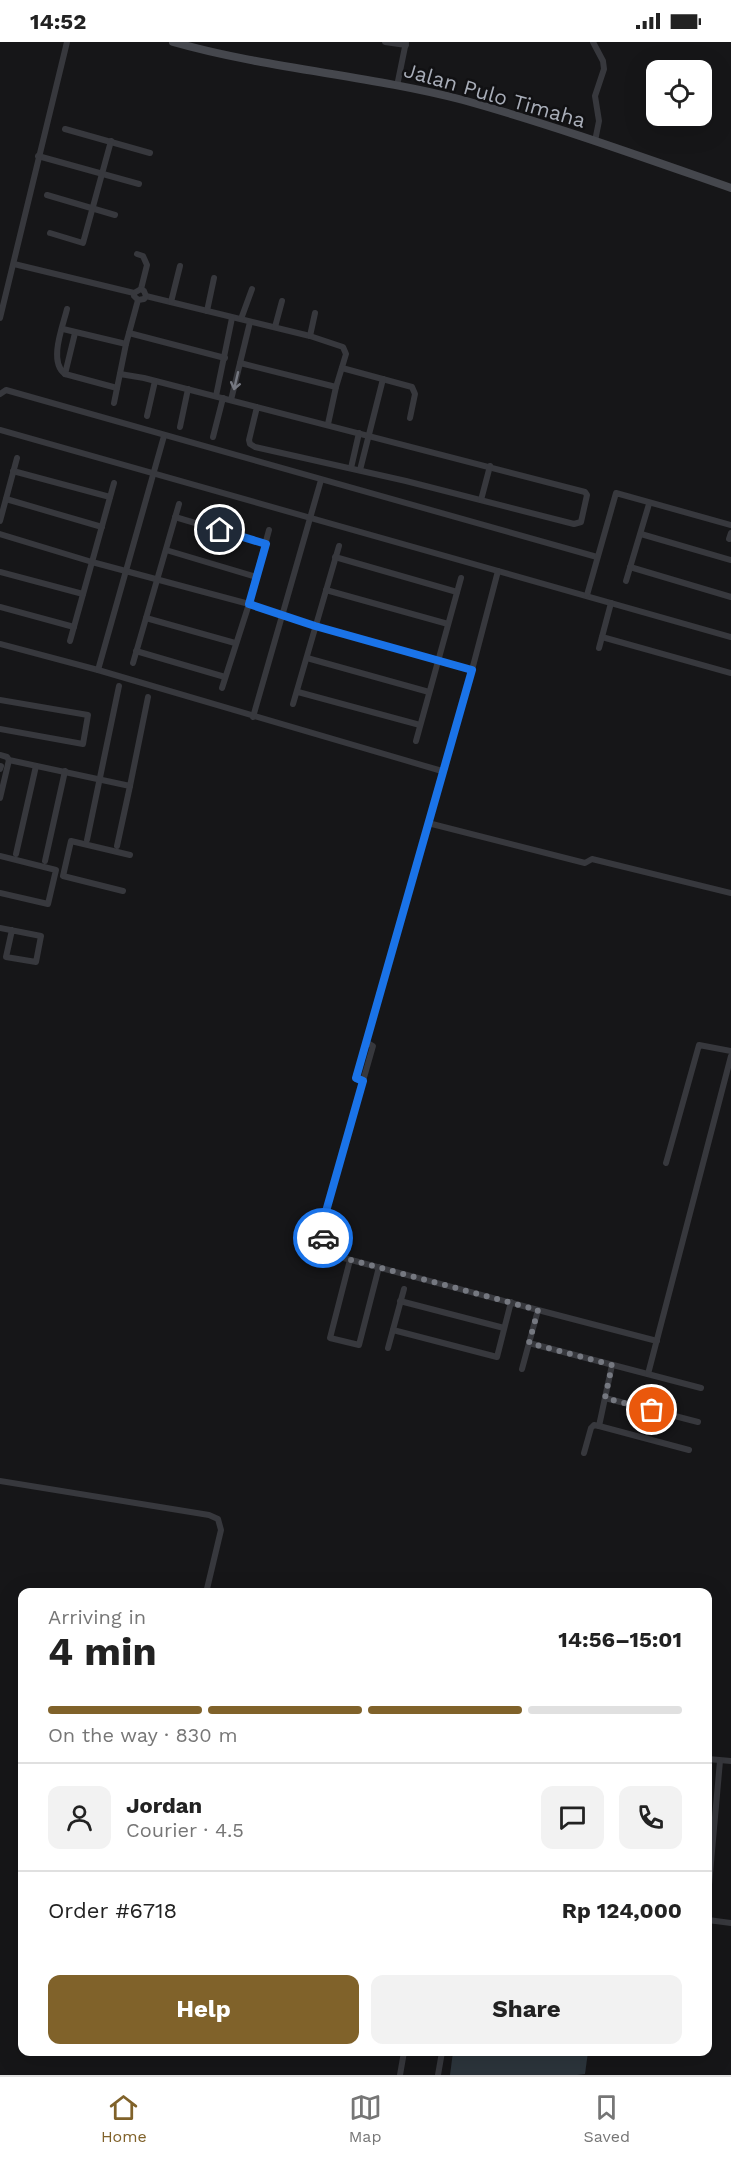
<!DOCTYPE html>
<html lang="en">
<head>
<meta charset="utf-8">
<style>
  :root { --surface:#fff; --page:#f2f2f2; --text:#222; --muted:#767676; --line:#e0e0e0; --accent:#80622a }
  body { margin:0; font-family:"Work Sans",sans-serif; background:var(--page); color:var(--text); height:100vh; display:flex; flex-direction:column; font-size:22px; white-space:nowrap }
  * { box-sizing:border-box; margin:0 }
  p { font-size:20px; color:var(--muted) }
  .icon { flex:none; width:33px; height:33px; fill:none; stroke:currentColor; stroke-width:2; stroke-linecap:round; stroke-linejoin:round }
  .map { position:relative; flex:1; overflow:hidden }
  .drawer { position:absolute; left:18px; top:1546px; width:694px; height:468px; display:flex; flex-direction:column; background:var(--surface); border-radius:12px; box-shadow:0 6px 24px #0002 }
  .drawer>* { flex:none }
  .buttons { position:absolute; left:646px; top:18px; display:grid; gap:12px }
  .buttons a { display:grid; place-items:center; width:66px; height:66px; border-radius:12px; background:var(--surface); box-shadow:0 6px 24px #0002; font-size:30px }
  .pin { position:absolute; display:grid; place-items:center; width:51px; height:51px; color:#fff; margin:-26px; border:3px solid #fff; border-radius:50%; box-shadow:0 2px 6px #0007 }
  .courier { position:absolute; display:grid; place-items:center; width:60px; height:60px; margin:-30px; border:4px solid #1a73e8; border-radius:50%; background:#fff; color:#222; box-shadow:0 2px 8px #0007 }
  .overview em { font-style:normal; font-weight:700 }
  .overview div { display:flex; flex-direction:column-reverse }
  .overview { display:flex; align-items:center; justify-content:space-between; height:102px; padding:0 30px }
  h1 { font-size:39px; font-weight:700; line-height:45px }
  .bar { display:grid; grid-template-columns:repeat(4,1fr); gap:9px 6px; align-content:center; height:72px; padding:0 30px }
  .bar i { height:8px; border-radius:4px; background:var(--line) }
  .bar .on { background:var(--accent) }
  .bar p { grid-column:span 4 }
  .line { display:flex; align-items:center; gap:15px; padding:0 30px; border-top:2px solid var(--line) }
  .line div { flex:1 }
  .round { display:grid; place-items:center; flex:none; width:63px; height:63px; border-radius:12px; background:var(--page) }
  .primary-button { display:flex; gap:12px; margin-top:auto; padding:12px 30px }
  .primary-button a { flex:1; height:69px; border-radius:12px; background:var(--accent); color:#fff; font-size:24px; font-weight:700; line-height:69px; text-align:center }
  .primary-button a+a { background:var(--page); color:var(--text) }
  .status { display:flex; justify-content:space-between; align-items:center; height:42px; padding:0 30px; background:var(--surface); direction:ltr }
  .status svg { height:16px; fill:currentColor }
  .tab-bar { display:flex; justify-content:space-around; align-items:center; height:84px; border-top:2px solid var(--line); background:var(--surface); font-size:16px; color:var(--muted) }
  .tab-bar a { display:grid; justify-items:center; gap:3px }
  .tab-bar .on { color:var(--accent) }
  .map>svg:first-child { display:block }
</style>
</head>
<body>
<div class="status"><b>14:52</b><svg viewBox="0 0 49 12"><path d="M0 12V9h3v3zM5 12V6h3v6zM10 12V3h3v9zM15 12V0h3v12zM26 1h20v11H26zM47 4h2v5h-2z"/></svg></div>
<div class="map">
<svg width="731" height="2033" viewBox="0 0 731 2033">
  <rect width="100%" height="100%" fill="#161618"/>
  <path fill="#2c353c" d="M453,2010H588L585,2032L577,2033H450Z"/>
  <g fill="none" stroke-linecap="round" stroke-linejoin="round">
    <g stroke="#37383d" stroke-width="6">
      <path d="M385,0L406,3"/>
      <path d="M593,0L603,19L604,27L595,54L599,79L595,99"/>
      <path d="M397,44L406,0"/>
      <path d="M65,87L150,111"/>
      <path d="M38,114L139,142"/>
      <path d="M47,153L115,173"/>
      <path d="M50,191L83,201L111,99"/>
      <path d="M137,212L143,214L147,223L141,247"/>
      <path d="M14,222L134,251"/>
      <path d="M146,254L310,294L343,305L346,312L336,345L328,382"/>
      <path d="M171,260L180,224"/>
      <path d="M67,267C63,284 48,320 65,332L75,291"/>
      <path d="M207,269L214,236"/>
      <path d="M0,276L67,0"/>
      <path d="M241,277L252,247"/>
      <path d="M275,285L282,259"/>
      <path d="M63,287L126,302"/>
      <path d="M129,291L225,316"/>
      <path d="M310,294L315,271"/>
      <path d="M240,321L336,345"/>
      <path d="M342,326L412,345L415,352L410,376"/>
      <path d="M65,332L117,346"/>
      <path d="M120,332L144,336L585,450L587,453L581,480L574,482L406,439L255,405L250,402L249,398L257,365"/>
      <path d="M0,352L6,348L597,515"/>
      <path d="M216,354L232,276"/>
      <path d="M231,358L250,280"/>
      <path d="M114,361L126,302L138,258L134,254V251L141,247L144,249L146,254L144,257L138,258"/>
      <path d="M147,374L155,339"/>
      <path d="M180,385L188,347"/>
      <path d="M0,388L731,595"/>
      <path d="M213,395L223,356"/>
      <path d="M351,426L359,391"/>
      <path d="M360,428L383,337"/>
      <path d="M13,429L110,455"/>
      <path d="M6,457L102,485"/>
      <path d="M481,458L490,424"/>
      <path d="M175,475L266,502"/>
      <path d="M0,479L17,416"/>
      <path d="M0,492L92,520L249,562L315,584L472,628"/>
      <path d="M641,492L731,518"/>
      <path d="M729,497L731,491"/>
      <path d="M166,508L256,535"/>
      <path d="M335,515L457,550"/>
      <path d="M630,525L731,555"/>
      <path d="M498,529L472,628L356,1036L363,1039L319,1194L342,1204L340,1215L538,1268"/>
      <path d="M0,530L83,552"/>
      <path d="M626,539L649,462"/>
      <path d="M326,548L448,582"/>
      <path d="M587,553L616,451L731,483"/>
      <path d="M0,565L74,585"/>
      <path d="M146,576L235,601"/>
      <path d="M602,595L731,631"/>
      <path d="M70,599L114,441"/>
      <path d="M0,602L98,628L442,729"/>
      <path d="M599,606L611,561"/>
      <path d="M136,609L225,635"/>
      <path d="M307,616L429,650"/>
      <path d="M133,621L179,462"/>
      <path d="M98,628L164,394"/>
      <path d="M222,646L249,562L269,488"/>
      <path d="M298,650L420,683"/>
      <path d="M0,658L88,673L83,702L0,687"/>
      <path d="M293,662L339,504"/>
      <path d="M253,675L321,438"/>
      <path d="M416,699L461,536"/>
      <path d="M0,713L7,715L9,718L130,744L148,655"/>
      <path d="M0,727L1,724"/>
      <path d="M0,756L9,718"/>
      <path d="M428,781L585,821L592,817L731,851"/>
      <path d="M87,798L119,644"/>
      <path d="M117,804L130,744"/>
      <path d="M16,812L36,724"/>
      <path d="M0,814L56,828L48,862L0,851"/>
      <path d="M45,819L65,729"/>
      <path d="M123,849L63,834L71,799L130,813"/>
      <path d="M0,886L41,894L36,920L6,915L12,888"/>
      <path d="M363,1039L373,1004L366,1000"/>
      <path d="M666,1121L699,1003L731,1009"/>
      <path d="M350,1218L330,1296L359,1303L379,1225"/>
      <path d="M400,1259L504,1286"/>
      <path d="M393,1288L497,1315L511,1260"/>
      <path d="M529,1301L701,1346"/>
      <path d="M388,1306L404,1247"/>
      <path d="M522,1327L538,1268L657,1299"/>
      <path d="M648,1332L731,1014"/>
      <path d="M605,1356L698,1380"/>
      <path d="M599,1384L689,1408"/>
      <path d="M584,1411L591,1386L594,1383L599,1384L612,1323"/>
      <path d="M0,1439L209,1473L218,1477L221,1488L206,1551"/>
      <path d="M708,1717L731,1719"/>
      <path d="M708,1854L720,1719"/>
      <path d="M708,1878L731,1881"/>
      <path d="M400,2033L404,2010"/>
      <path d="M438,2033L442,2010"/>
    </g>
    <path stroke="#45474d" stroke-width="8" d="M173,0C268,27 367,33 463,58C553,83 642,115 731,146"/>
  </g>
  <defs><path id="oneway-shaft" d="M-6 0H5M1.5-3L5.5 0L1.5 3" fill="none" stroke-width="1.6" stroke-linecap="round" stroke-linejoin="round" transform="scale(1.5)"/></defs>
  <use stroke="#757881" href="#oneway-shaft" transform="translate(236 339) rotate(103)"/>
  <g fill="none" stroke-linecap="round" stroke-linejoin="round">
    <path stroke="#757880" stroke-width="6" stroke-dasharray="0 10.8" d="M323,1196L342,1204L340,1215L538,1268L529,1301L612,1323L605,1356L652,1368"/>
    <path stroke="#1a73e8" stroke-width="8" d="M220,488L266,502L249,562L315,584L472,628L356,1036L363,1039L319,1194L323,1196"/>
  </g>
  <g text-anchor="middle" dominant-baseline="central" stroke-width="5" stroke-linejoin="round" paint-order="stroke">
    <g font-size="21" fill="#a8adb8" stroke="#111113">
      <text transform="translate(495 53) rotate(16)">Jalan Pulo Timaha</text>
    </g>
  </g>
</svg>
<div class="buttons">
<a><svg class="icon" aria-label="locate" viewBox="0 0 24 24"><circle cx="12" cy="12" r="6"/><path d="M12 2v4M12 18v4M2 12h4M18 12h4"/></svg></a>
</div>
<div class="pin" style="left:652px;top:1368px;background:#ea580c"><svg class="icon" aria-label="bag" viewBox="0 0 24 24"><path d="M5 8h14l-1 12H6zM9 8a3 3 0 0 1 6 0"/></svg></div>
<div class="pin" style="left:220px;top:488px;background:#1f2937"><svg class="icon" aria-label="home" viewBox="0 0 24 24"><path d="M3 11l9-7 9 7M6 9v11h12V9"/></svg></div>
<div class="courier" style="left:323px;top:1196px"><svg class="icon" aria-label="car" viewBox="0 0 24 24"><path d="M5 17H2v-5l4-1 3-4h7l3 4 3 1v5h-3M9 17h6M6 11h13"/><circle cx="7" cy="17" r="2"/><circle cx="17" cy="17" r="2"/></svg></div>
<section class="drawer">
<div class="overview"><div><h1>4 min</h1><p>Arriving in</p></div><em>14:56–15:01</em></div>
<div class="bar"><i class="on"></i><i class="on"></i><i class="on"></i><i></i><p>On the way · 830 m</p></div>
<div class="line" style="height:108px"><a class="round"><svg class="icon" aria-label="person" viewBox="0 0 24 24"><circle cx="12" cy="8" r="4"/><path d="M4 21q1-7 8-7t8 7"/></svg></a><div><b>Jordan</b><p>Courier · 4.5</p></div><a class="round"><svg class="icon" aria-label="chat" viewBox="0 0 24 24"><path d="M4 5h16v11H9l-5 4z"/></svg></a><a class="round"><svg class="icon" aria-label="phone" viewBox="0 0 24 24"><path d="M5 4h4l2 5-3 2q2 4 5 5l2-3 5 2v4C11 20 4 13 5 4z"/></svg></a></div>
<div class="line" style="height:78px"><div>Order #6718</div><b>Rp 124,000</b></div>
<div class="primary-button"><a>Help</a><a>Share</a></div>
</section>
</div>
<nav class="tab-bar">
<a class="on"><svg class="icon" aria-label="home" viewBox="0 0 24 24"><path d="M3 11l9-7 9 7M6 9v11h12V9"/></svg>Home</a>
<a><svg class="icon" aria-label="map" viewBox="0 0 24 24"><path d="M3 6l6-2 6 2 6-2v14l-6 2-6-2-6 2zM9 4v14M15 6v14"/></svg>Map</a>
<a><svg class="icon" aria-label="saved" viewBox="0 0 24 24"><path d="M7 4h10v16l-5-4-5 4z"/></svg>Saved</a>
</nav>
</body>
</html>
